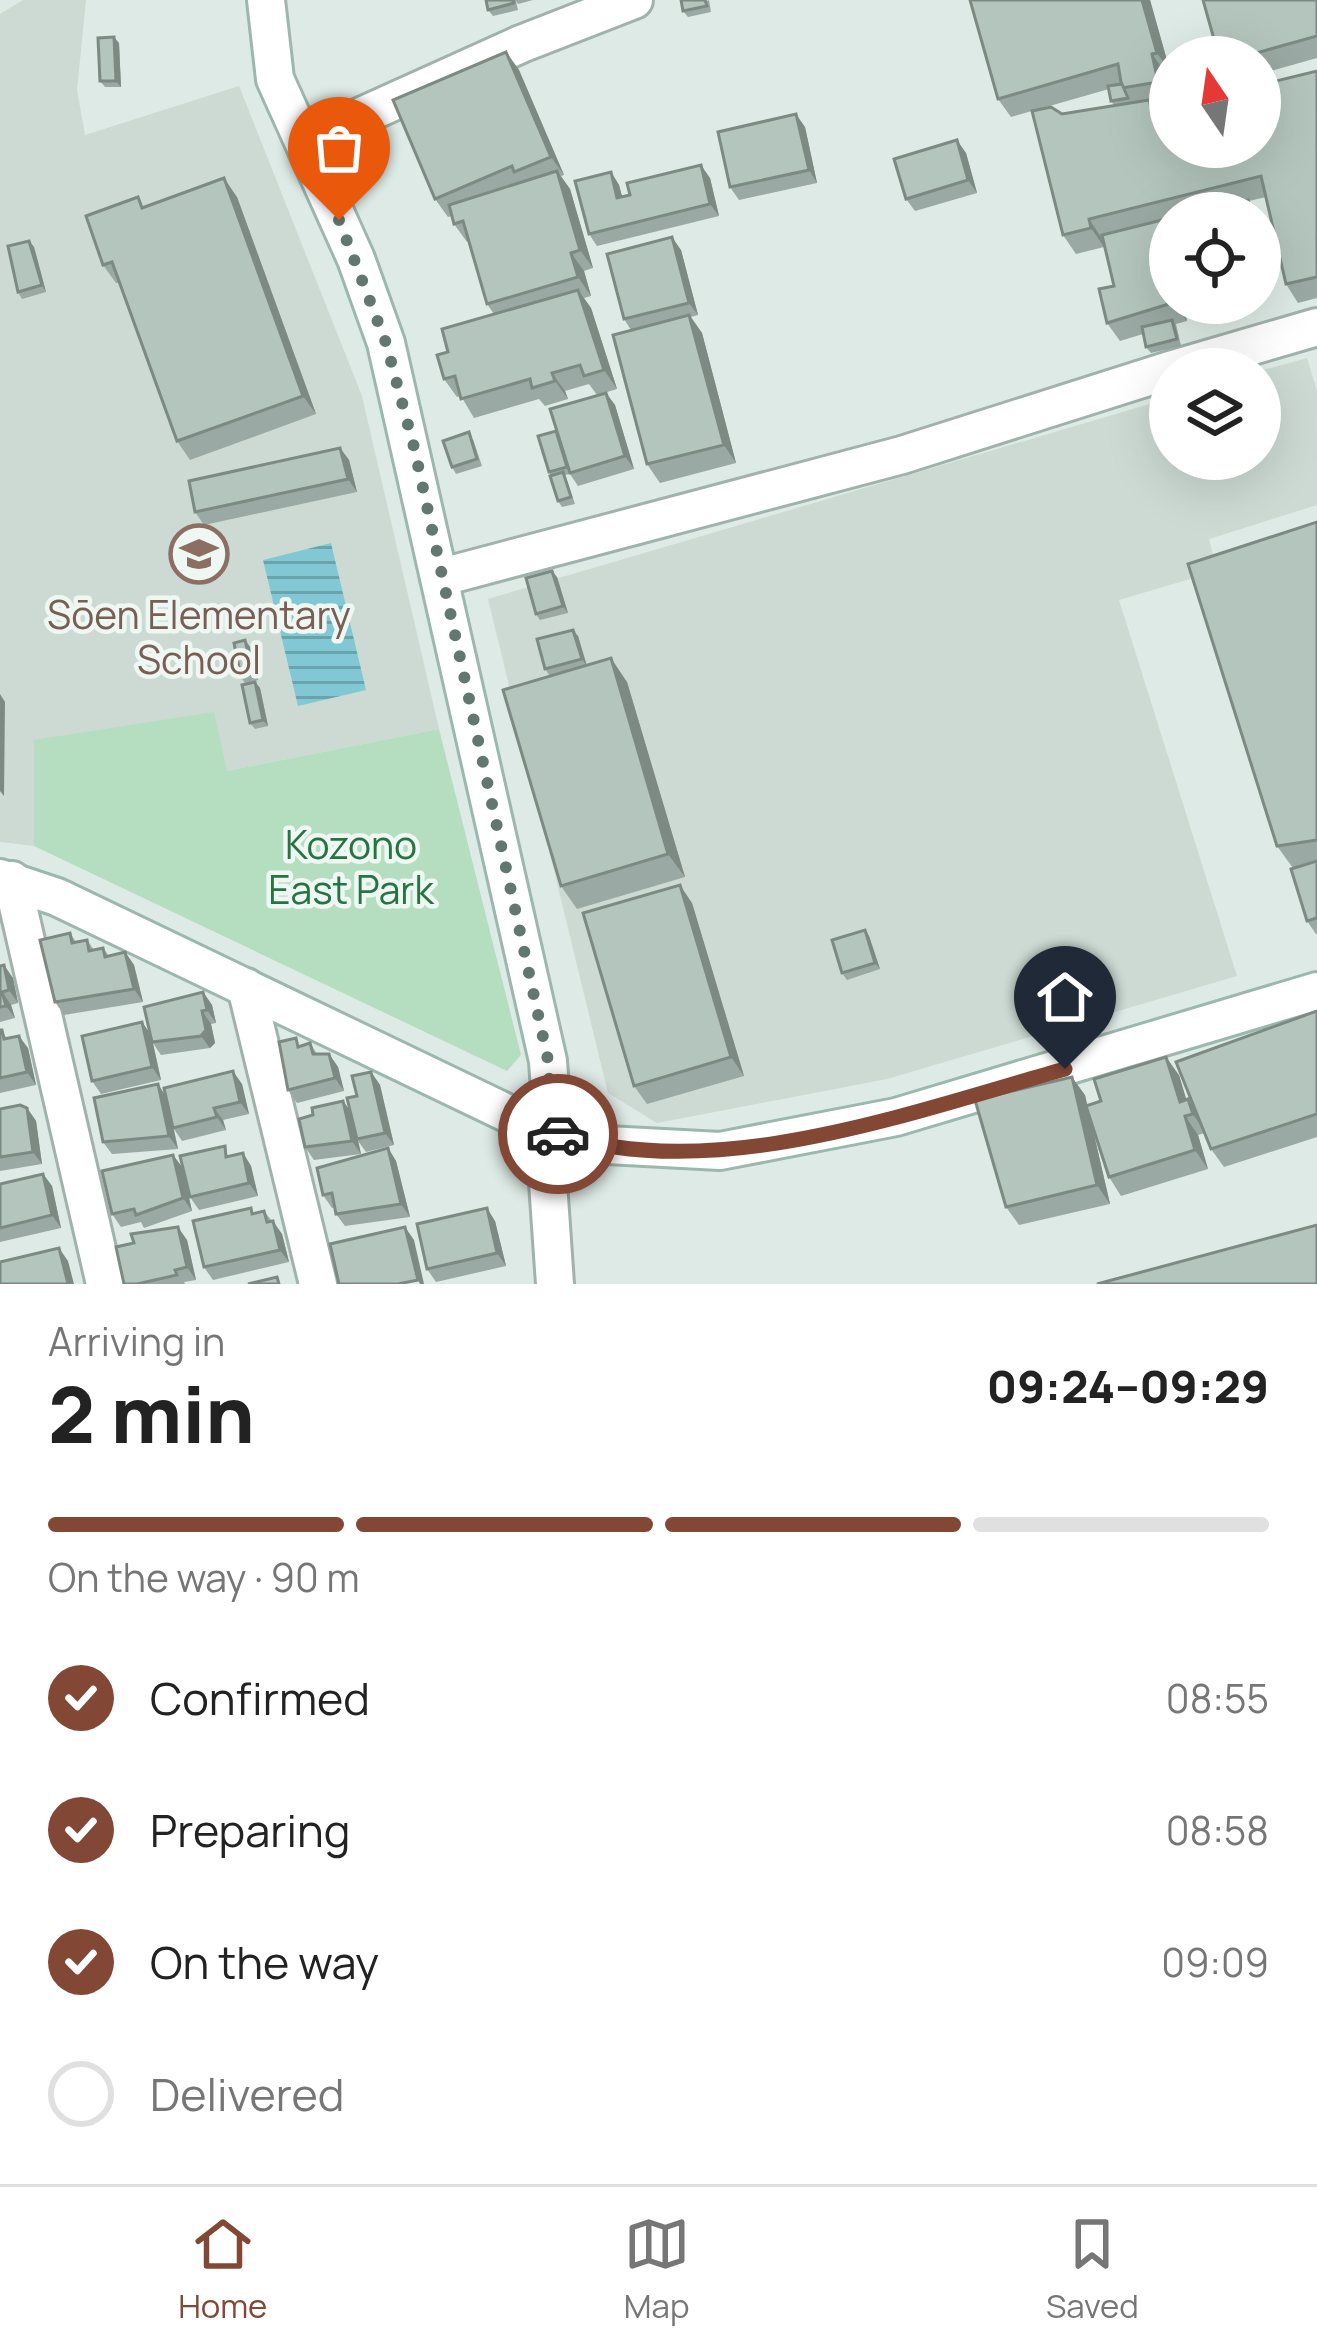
<!DOCTYPE html>
<html lang="en">
<head>
<meta charset="utf-8">
<style>
  :root { --surface:#fff; --page:#f2f2f2; --text:#222; --muted:#767676; --line:#e0e0e0; --accent:#834735 }
  body { margin:0; font-family:Manrope,sans-serif; background:var(--page); color:var(--text); height:100vh; display:flex; flex-direction:column; font-size:45px; white-space:nowrap }
  * { box-sizing:border-box; margin:0 }
  p { font-size:39px; color:var(--muted) }
  .icon { flex:none; width:66px; height:66px; fill:none; stroke:currentColor; stroke-width:2; stroke-linecap:round; stroke-linejoin:round }
  .map { position:relative; height:1284px; overflow:hidden }
  .side { display:flex; flex-direction:column; background:var(--surface); flex:1 }
  .side>* { flex:none }
  .needle { width:78px; rotate:347deg }
  .fabs { position:absolute; left:1149px; top:36px; display:grid; gap:24px }
  .fabs a { display:grid; place-items:center; width:132px; height:132px; border-radius:50%; background:var(--surface); box-shadow:0 12px 48px #0002; font-size:60px }
  .pin { position:absolute; display:grid; place-items:center; width:102px; height:102px; color:#fff; margin:-123px -51px; border-radius:50% 50% 50% 0; rotate:-45deg; box-shadow:0 0 12px #0007 }
  .pin .icon { rotate:45deg }
  .courier { position:absolute; display:grid; place-items:center; width:120px; height:120px; margin:-60px; border:9px solid #834735; border-radius:50%; background:#fff; color:#222; box-shadow:0 3px 15px #0007 }
  .headline em { font-style:normal; font-weight:800 }
  .headline div { display:flex; flex-direction:column-reverse }
  .headline { display:flex; align-items:center; justify-content:space-between; height:204px; padding:0 48px }
  h1 { font-size:78px; font-weight:800; line-height:90px }
  .bar { display:grid; grid-template-columns:repeat(4,1fr); gap:18px 12px; align-content:center; height:144px; padding:0 48px }
  .bar i { height:15px; border-radius:9px; background:var(--line) }
  .bar .active { background:var(--accent) }
  .bar p { grid-column:span 4 }
  ol { padding:0 48px; list-style:none }
  li { display:flex; align-items:center; gap:36px; height:132px }
  li p { margin-inline-start:auto }
  li .icon { padding:12px; border-radius:50%; background:var(--accent); color:#fff; stroke-width:4 }
  li:last-child { color:var(--muted) }
  li i { width:66px; height:66px; border:6px solid var(--line); border-radius:50% }
  .tabs { display:flex; justify-content:space-around; align-items:center; height:168px; border-top:3px solid var(--line); background:var(--surface); font-size:33px; color:var(--muted) }
  .tabs a { display:grid; justify-items:center; gap:6px }
  .tabs .active { color:var(--accent) }
  .map>svg:first-child { display:block }
</style>
</head>
<body>
<div class="map">
<svg width="1317" height="1284" viewBox="0 0 1317 1284">
  <defs>
    <pattern id="water-rules" width="6" height="5" patternUnits="userSpaceOnUse" patternTransform="scale(3)"><rect width="6" height="5" fill="#81c8d4"/><path d="M0 2.5h6" fill="none" stroke="#69a4ad"/></pattern>
  </defs>
  <rect width="100%" height="100%" fill="#deeae5"/>
  <g fill="#ccdad3">
    <path d="M23,0H86L77,90L85,135L239,86L362,396L439,729L227,771L35,740L34,846L0,842V14Z"/>
    <path d="M1307,358L1317,391V505L1209,539L1217,571L1119,600L1237,976L887,1079L657,1123L608,1093L488,599L1170,398V459H1260V371Z"/>
  </g>
  <path fill="#b5ddbf" d="M214,712L227,771L439,729L521,1055L507,1071L34,846V740Z"/>
  <path fill="url(#water-rules)" d="M331,543L366,690L298,706L263,560Z"/>
  <g fill="none" stroke-linecap="round" stroke-linejoin="round">
    <defs>
      <g id="street">
        <path d="M304,142L521,44L634,0"/>
        <path d="M1173,369L1317,327"/>
        <path d="M442,577L902,455L1170,370"/>
        <path d="M12,880L105,1284"/>
        <path d="M246,987L318,1284"/>
        <path d="M553,1133L547,1168L555,1284"/>
      </g>
      <g id="secondary">
        <path d="M266,0L275,79L356,259L386,343L548,1061L553,1133"/>
        <path d="M0,878L57,897L513,1116L588,1144L720,1151L896,1117L1317,991"/>
      </g>
    </defs>
    <use href="#street" stroke="#a1b2ac" stroke-width="42"/>
    <use href="#secondary" stroke="#9cb7ad" stroke-width="42"/>
    <use href="#street" stroke="#fff" stroke-width="36"/>
    <use href="#secondary" stroke="#fff" stroke-width="36"/>
  </g>
  <g fill="#9aa9a3" fill-rule="evenodd">
    <path d="M486,0H533L518,4L516,1L518,10L493,16L488,10Z"/>
    <path d="M709,0L711,12L688,17L683,11Z"/>
    <path d="M970,0H1150L1170,71L1165,72L1170,100L1152,103L1157,110L1317,71V298L1298,303L1286,284L1266,197L1249,201L1257,213H1170V303H1183L1187,321L1176,324L1181,346L1151,353L1146,347L1143,334L1120,341L1107,323L1114,286L1102,237L1104,247L1076,254L1063,235L1032,111L1011,117L998,99ZM1109,89L1111,101L1114,105L1062,114L1032,111Z"/>
    <path d="M1317,0V58L1260,74V57H1219Z"/>
    <path d="M119,43L121,87H105L100,81Z"/>
    <path d="M506,52L519,70L564,175L561,176L570,189L593,268L584,271L591,296L584,298L591,308L617,389L597,395L589,384L565,391L568,399L545,406L539,399L474,418L461,396L457,397L444,379L448,352L494,314L487,304L469,241L467,242L454,224L452,216L448,217L435,199Z"/>
    <path d="M805,127L817,183L739,200L730,187Z"/>
    <path d="M966,153L977,193L915,211L906,199Z"/>
    <path d="M611,172L619,185L622,197L710,178L719,216L597,246L589,234Z"/>
    <path d="M237,197L316,414L190,460L177,441L119,283H116L103,265L145,207Z"/>
    <path d="M1260,217L1274,275L1260,278Z"/>
    <path d="M29,241L34,247L46,292L22,299L18,292Z"/>
    <path d="M681,250L698,315L691,317L702,333L736,463L660,483L647,464L631,330L624,319Z"/>
    <path d="M606,393L615,405L634,469L578,486L570,474L565,475L575,504L562,507L558,501L549,472L556,431Z"/>
    <path d="M473,439L482,466L456,474L452,467Z"/>
    <path d="M340,448L349,460L357,492L204,525L195,512Z"/>
    <path d="M1317,522V934H1316L1307,921L1293,868L1277,846Z"/>
    <path d="M557,577L568,613L540,620L536,614Z"/>
    <path d="M578,636L586,665L627,682L685,877L577,909L561,886L550,676L545,669Z"/>
    <path d="M245,640L250,647L258,680L245,683L241,677Z"/>
    <path d="M255,682L260,688L268,726L255,729L250,723Z"/>
    <path d="M692,903L744,1076L647,1104L634,1086Z"/>
    <path d="M865,930L869,936L880,969L847,980L842,973Z"/>
    <path d="M70,933L76,942L87,940L94,950L103,948L109,956L125,952L134,965L143,1002L64,1015L55,1002Z"/>
    <path d="M0,966L13,978L18,1003L11,1005L15,1018L0,1022Z"/>
    <path d="M203,992L212,1005L216,1023L211,1024L215,1043L210,1048L161,1055L153,1043L161,1080L101,1094L92,1081L142,1022L151,1035Z"/>
    <path d="M1317,1011V1137L1224,1167L1211,1149L1205,1133L1198,1135L1208,1169L1121,1196L1109,1177L1091,1122L1110,1204L1019,1225L1006,1207L1085,1095L1087,1106L1179,1075L1186,1100L1196,1110Z"/>
    <path d="M0,1030L7,1038L28,1048L36,1085L0,1093Z"/>
    <path d="M310,1043L317,1054H329L338,1067L344,1091L297,1103L288,1090L301,1046Z"/>
    <path d="M371,1072L380,1085L394,1145L366,1152L358,1141L361,1154L314,1160L305,1147L350,1111Z"/>
    <path d="M158,1084L165,1095L242,1084L249,1114L223,1120L226,1130L182,1141L174,1129L178,1149L112,1154L103,1142Z"/>
    <path d="M27,1108L36,1121L42,1164L0,1171V1109Z"/>
    <path d="M388,1148L396,1161L410,1217L345,1226L336,1214L335,1207L332,1208L323,1195Z"/>
    <path d="M243,1153L251,1166L258,1196L199,1210L190,1197L231,1156Z"/>
    <path d="M173,1155L182,1167L192,1211L144,1228L141,1222L121,1227L112,1214Z"/>
    <path d="M43,1174L52,1186L61,1228L0,1242V1184Z"/>
    <path d="M264,1211L282,1234L289,1262L213,1280L204,1267Z"/>
    <path d="M495,1221L506,1266L436,1282L427,1269Z"/>
    <path d="M187,1240L196,1280L184,1282L185,1284H124Z"/>
  </g>
  <g fill="#7d8a84">
    <path d="M1142,0H1150L1170,71L1157,53Z"/>
    <path d="M114,37L119,43L121,87L116,81Z"/>
    <path d="M506,52L519,70L564,175L551,157Z"/>
    <path d="M1152,54L1165,72L1170,99L1158,82Z"/>
    <path d="M796,114L805,127L817,183L809,170Z"/>
    <path d="M957,140L966,153L977,193L968,180Z"/>
    <path d="M701,165L710,178L719,216L710,204Z"/>
    <path d="M557,171L570,189L593,268L580,250Z"/>
    <path d="M611,172L619,185L626,211L617,198Z"/>
    <path d="M224,178L237,197L316,414L303,396Z"/>
    <path d="M1260,217L1274,275L1261,256Z"/>
    <path d="M1089,219L1101,237L1104,247L1091,228Z"/>
    <path d="M672,237L681,250L698,315L689,303Z"/>
    <path d="M29,241L34,247L46,292L42,285Z"/>
    <path d="M571,253L584,271L591,296L578,277Z"/>
    <path d="M578,290L591,308L617,389L604,370Z"/>
    <path d="M1174,303H1183L1187,321Z"/>
    <path d="M689,315L702,333L736,463L724,445Z"/>
    <path d="M552,373L565,391L568,399L555,381Z"/>
    <path d="M606,393L615,405L634,469L625,456Z"/>
    <path d="M340,448L349,460L357,492L348,479Z"/>
    <path d="M552,571L557,577L568,613L563,606Z"/>
    <path d="M573,630L578,636L587,666L582,659Z"/>
    <path d="M245,640L250,647L258,680L253,674Z"/>
    <path d="M611,658L627,682L685,877L668,854Z"/>
    <path d="M255,682L260,688L268,726L263,720Z"/>
    <path d="M0,694L5,702L4,796L0,791Z"/>
    <path d="M680,885L692,903L744,1076L731,1057Z"/>
    <path d="M865,930L869,936L880,969L875,963Z"/>
    <path d="M125,952L134,965L143,1002L134,989Z"/>
    <path d="M4,965L13,978L18,1003L9,990Z"/>
    <path d="M2,992L11,1005L15,1018L6,1006Z"/>
    <path d="M203,992L212,1005L216,1023L207,1010Z"/>
    <path d="M202,1011L211,1024L215,1043L210,1048L201,1036Z"/>
    <path d="M142,1022L151,1035L161,1080L152,1067Z"/>
    <path d="M19,1036L28,1048L36,1085L27,1072Z"/>
    <path d="M329,1054L338,1067L344,1091L335,1078Z"/>
    <path d="M1166,1057L1179,1075L1191,1115L1180,1102Z"/>
    <path d="M233,1071L242,1084L249,1114L240,1102Z"/>
    <path d="M371,1072L380,1085L394,1145L385,1133Z"/>
    <path d="M1072,1077L1085,1095L1110,1204L1097,1185Z"/>
    <path d="M158,1084L166,1097L178,1149L169,1136Z"/>
    <path d="M1188,1099L1201,1118L1205,1132L1193,1114Z"/>
    <path d="M343,1101L352,1113L361,1154L352,1141Z"/>
    <path d="M27,1108L36,1121L42,1164L33,1152Z"/>
    <path d="M214,1108L223,1120L226,1130L217,1117Z"/>
    <path d="M1185,1116L1198,1135L1208,1169L1195,1150Z"/>
    <path d="M388,1148L396,1161L410,1217L401,1204Z"/>
    <path d="M243,1153L251,1166L258,1196L249,1183Z"/>
    <path d="M173,1155L182,1167L192,1211L183,1198Z"/>
    <path d="M43,1174L52,1186L61,1228L52,1215Z"/>
    <path d="M487,1208L495,1221L506,1266L497,1253Z"/>
    <path d="M273,1221L282,1234L289,1262L280,1250Z"/>
    <path d="M178,1227L187,1240L196,1280L187,1267Z"/>
    <path d="M405,1227L414,1240L424,1284H420L418,1280Z"/>
    <path d="M59,1248L68,1261L74,1284H68Z"/>
  </g>
  <g fill="#b3c5bd" stroke="#7d8a84" stroke-width="3">
    <path d="M486,0H513L514,3L488,10Z"/>
    <path d="M681,0H705L707,6L683,11Z"/>
    <path d="M970,0H1142L1157,53L1152,54L1158,82L1122,88L1118,64L998,99Z"/>
    <path d="M1203,0H1317V36L1242,57H1219Z"/>
    <path d="M114,37L116,81H100L98,38Z"/>
    <path d="M506,52L551,157L514,172L512,166L435,199L393,100Z"/>
    <path d="M1317,71V277L1286,284L1261,176L1089,219L1091,228L1063,235L1032,111L1051,107L1062,114L1149,100L1152,112L1170,107V147H1260V85Z"/>
    <path d="M1122,84L1128,98L1111,101L1108,86Z"/>
    <path d="M796,114L809,170L730,187L718,132Z"/>
    <path d="M957,140L968,180L906,199L894,159Z"/>
    <path d="M701,165L710,204L589,234L575,181L611,172L617,198L630,195L627,183Z"/>
    <path d="M557,171L580,250L571,253L578,277L487,304L463,221L454,224L449,205Z"/>
    <path d="M224,178L303,396L177,441L112,262L103,265L86,216L138,197L142,208Z"/>
    <path d="M1248,200L1251,213H1192Z"/>
    <path d="M1170,218V272L1167,273L1170,286V303H1172L1107,323L1099,289L1114,286L1102,235Z"/>
    <path d="M672,237L689,303L624,319L607,254Z"/>
    <path d="M29,241L42,285L18,292L8,246Z"/>
    <path d="M578,290L604,370L584,376L580,365L552,373L555,381L532,388L530,379L461,399L455,376L444,379L437,355L448,352L442,329Z"/>
    <path d="M689,315L724,445L647,464L613,335Z"/>
    <path d="M1172,320L1177,339L1146,347L1142,327Z"/>
    <path d="M606,393L625,456L570,473L550,409Z"/>
    <path d="M556,431L567,467L549,472L538,436Z"/>
    <path d="M469,432L477,459L452,467L443,441Z"/>
    <path d="M340,448L348,479L195,512L189,481Z"/>
    <path d="M563,472L571,497L558,501L550,476Z"/>
    <path d="M1317,522V840L1277,846L1188,564Z"/>
    <path d="M552,571L563,606L536,614L526,578Z"/>
    <path d="M573,630L582,659L545,669L537,639Z"/>
    <path d="M245,640L253,674L241,677L234,643Z"/>
    <path d="M611,658L668,854L561,886L503,690Z"/>
    <path d="M255,682L263,720L250,723L242,685Z"/>
    <path d="M1317,861V918L1307,921L1291,869Z"/>
    <path d="M680,885L731,1057L634,1086L583,913Z"/>
    <path d="M865,930L875,963L842,973L832,940Z"/>
    <path d="M70,933L72,943L87,940L89,951L103,948L105,957L125,952L134,989L55,1002L40,940Z"/>
    <path d="M4,965L9,990L2,992L6,1006L0,1007V966Z"/>
    <path d="M203,992L207,1010L202,1011L206,1030L201,1036L152,1042L144,1007Z"/>
    <path d="M1317,1011V1114L1211,1149L1176,1062Z"/>
    <path d="M142,1022L152,1067L92,1081L82,1036Z"/>
    <path d="M0,1030H2L4,1039L19,1036L27,1072L0,1078Z"/>
    <path d="M296,1038L298,1047L310,1043L313,1054H329L335,1078L288,1090L279,1042Z"/>
    <path d="M1166,1057L1180,1102L1188,1099L1193,1114L1185,1116L1195,1150L1109,1177L1086,1106L1101,1101L1094,1079Z"/>
    <path d="M233,1071L240,1102L214,1108L217,1117L173,1128L164,1088Z"/>
    <path d="M371,1072L385,1133L357,1139L347,1098L357,1096L352,1076Z"/>
    <path d="M1072,1077L1097,1185L1006,1207L975,1100Z"/>
    <path d="M158,1084L169,1136L103,1142L94,1098Z"/>
    <path d="M343,1101L352,1141L305,1147L299,1119L313,1115L312,1108Z"/>
    <path d="M20,1105L27,1108L33,1152L0,1157V1109Z"/>
    <path d="M225,1146L226,1157L243,1153L249,1183L190,1197L180,1156Z"/>
    <path d="M388,1148L401,1204L336,1214L332,1193L323,1195L317,1168Z"/>
    <path d="M173,1155L183,1198L136,1215L134,1209L112,1214L102,1171Z"/>
    <path d="M43,1174L52,1215L0,1228V1184Z"/>
    <path d="M251,1208L252,1214L264,1211L267,1222L273,1221L280,1250L204,1267L193,1221Z"/>
    <path d="M487,1208L497,1253L427,1269L417,1224Z"/>
    <path d="M1317,1225V1284H1097Z"/>
    <path d="M178,1227L187,1267L175,1270L177,1275L137,1284H124L116,1247L134,1243L131,1234Z"/>
    <path d="M405,1227L418,1280L398,1284H339L330,1244Z"/>
    <path d="M59,1248L68,1284H0V1262Z"/>
    <path d="M277,1277L279,1284H248Z"/>
  </g>
  <g fill="none" stroke-linecap="round" stroke-linejoin="round">
    <path stroke="#617871" stroke-width="12" stroke-dasharray="0 21.6" d="M339,220L386,343L414,447L548,1060L553,1133L558,1134"/>
    <path stroke="#834735" stroke-width="15" d="M558,1134C714,1185 912,1112 1065,1069"/>
  </g>
  <defs>
    <symbol id="school-ring" viewBox="-11 -11 22 22"><circle r="9.5" fill="#eef7f2" stroke="#8d6e63" stroke-width="1.5"/><path d="M0-5L7-2L0 1L-7-2ZM-4 1L0 2.5L4 1V4Q0 6-4 4Z" fill="#8d6e63"/></symbol>
  </defs>
  <g fill-rule="evenodd">
    <use href="#school-ring" x="166" y="521" width="66" height="66"/>
  </g>
  <g text-anchor="middle" dominant-baseline="central" stroke-width="9" stroke-linejoin="round" paint-order="stroke">
    <g font-size="39" fill="#785e54" stroke="#eef7f2">
      <text x="199" y="614">Sōen Elementary<tspan x="199" dy="45">School</tspan></text>
    </g>
    <g font-size="39" fill="#267444" stroke="#eef7f2">
      <text x="351" y="844">Kozono<tspan x="351" dy="45">East Park</tspan></text>
    </g>
  </g>
</svg>
<div class="fabs">
<a><svg class="needle" viewBox="-14 -14 28 28"><path d="M0-13l5 13h-10z" fill="#e53935"/><path d="M0 13l5-13h-10z" fill="#767676"/></svg></a>
<a><svg class="icon" aria-label="locate" viewBox="0 0 24 24"><circle cx="12" cy="12" r="6"/><path d="M12 2v4M12 18v4M2 12h4M18 12h4"/></svg></a>
<a><svg class="icon" aria-label="layers" viewBox="0 0 24 24"><path d="M12 4l9 5-9 5-9-5zM3 14l9 5 9-5"/></svg></a>
</div>
<div class="pin" style="left:339px;top:220px;background:#ea580c"><svg class="icon" aria-label="bag" viewBox="0 0 24 24"><path d="M5 8h14l-1 12H6zM9 8a3 3 0 0 1 6 0"/></svg></div>
<div class="pin" style="left:1065px;top:1069px;background:#1f2937"><svg class="icon" aria-label="home" viewBox="0 0 24 24"><path d="M3 11l9-7 9 7M6 9v11h12V9"/></svg></div>
<div class="courier" style="left:558px;top:1134px"><svg class="icon" aria-label="car" viewBox="0 0 24 24"><path d="M5 17H2v-5l4-1 3-4h7l3 4 3 1v5h-3M9 17h6M6 11h13"/><circle cx="7" cy="17" r="2"/><circle cx="17" cy="17" r="2"/></svg></div>
</div>
<section class="side">
<div class="headline"><div><h1>2 min</h1><p>Arriving in</p></div><em>09:24–09:29</em></div>
<div class="bar"><i class="active"></i><i class="active"></i><i class="active"></i><i></i><p>On the way · 90 m</p></div>
<ol>
<li><svg class="icon" aria-label="check" viewBox="0 0 24 24"><path d="M5 12l5 5 9-10"/></svg>Confirmed<p>08:55</p></li>
<li><svg class="icon" aria-label="check" viewBox="0 0 24 24"><path d="M5 12l5 5 9-10"/></svg>Preparing<p>08:58</p></li>
<li><svg class="icon" aria-label="check" viewBox="0 0 24 24"><path d="M5 12l5 5 9-10"/></svg>On the way<p>09:09</p></li>
<li><i></i>Delivered</li>
</ol>
</section>
<nav class="tabs">
<a class="active"><svg class="icon" aria-label="home" viewBox="0 0 24 24"><path d="M3 11l9-7 9 7M6 9v11h12V9"/></svg>Home</a>
<a><svg class="icon" aria-label="map" viewBox="0 0 24 24"><path d="M3 6l6-2 6 2 6-2v14l-6 2-6-2-6 2zM9 4v14M15 6v14"/></svg>Map</a>
<a><svg class="icon" aria-label="saved" viewBox="0 0 24 24"><path d="M7 4h10v16l-5-4-5 4z"/></svg>Saved</a>
</nav>
</body>
</html>
